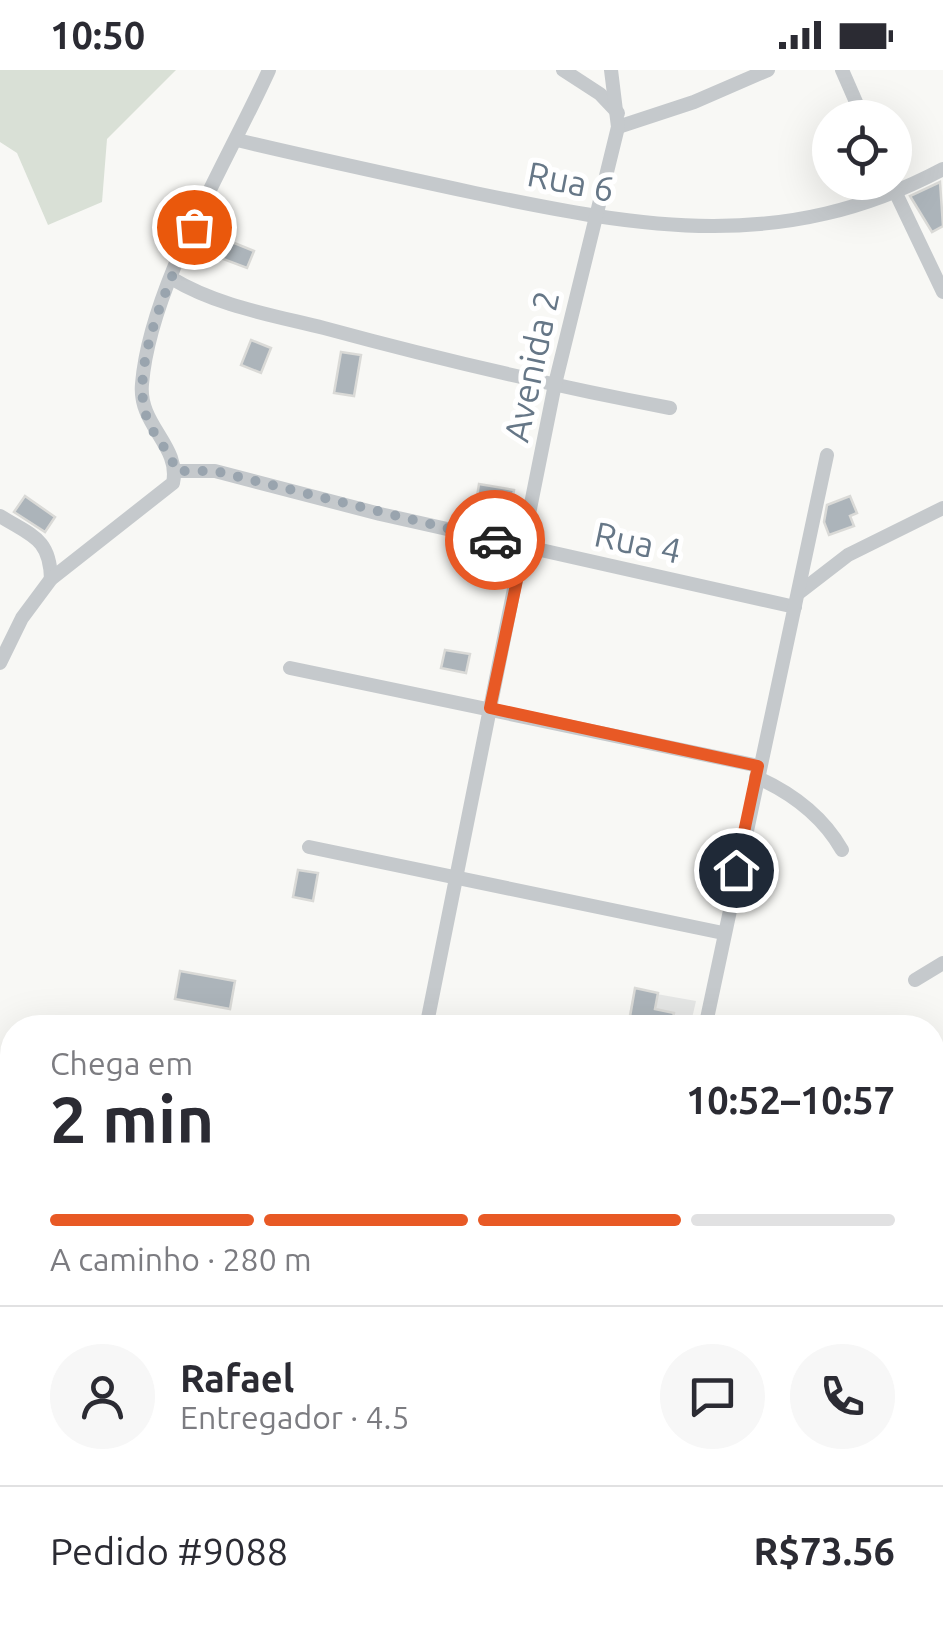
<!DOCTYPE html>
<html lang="pt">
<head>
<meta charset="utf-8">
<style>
  :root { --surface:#fff; --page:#f7f7f7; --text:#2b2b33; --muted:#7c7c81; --line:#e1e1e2; --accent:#e85925 }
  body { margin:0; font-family:Ubuntu,sans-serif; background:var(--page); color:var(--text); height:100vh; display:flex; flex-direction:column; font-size:38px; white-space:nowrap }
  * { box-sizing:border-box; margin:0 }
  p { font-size:32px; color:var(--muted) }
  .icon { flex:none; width:55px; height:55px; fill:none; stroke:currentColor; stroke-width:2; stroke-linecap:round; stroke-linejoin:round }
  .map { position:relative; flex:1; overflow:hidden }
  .sheet { position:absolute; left:0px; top:945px; width:945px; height:620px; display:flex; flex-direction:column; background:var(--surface); border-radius:40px 40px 0 0; box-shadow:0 10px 40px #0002 }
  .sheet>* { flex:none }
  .controls { position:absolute; left:812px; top:30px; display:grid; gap:20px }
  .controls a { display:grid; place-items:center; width:100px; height:100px; border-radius:50%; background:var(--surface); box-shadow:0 10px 40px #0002; font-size:50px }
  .pin { position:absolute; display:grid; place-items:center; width:85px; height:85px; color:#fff; margin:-42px; border:5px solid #fff; border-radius:50%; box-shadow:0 2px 10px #0007 }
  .courier { position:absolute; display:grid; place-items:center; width:100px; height:100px; margin:-50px; border:8px solid #e85925; border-radius:50%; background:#fff; color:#222; box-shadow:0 2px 12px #0007 }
  .overview em { font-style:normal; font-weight:600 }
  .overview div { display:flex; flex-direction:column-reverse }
  .overview { display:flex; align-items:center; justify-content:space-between; height:170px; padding:0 50px }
  h1 { font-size:65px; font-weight:600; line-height:75px }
  .bar { display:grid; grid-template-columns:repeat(4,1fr); gap:15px 10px; align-content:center; height:120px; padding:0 50px }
  .bar i { height:12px; border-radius:8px; background:var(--line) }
  .bar .active { background:var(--accent) }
  .bar p { grid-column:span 4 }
  .line { display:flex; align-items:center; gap:25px; padding:0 50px; border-top:2px solid var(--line) }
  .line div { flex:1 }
  .round { display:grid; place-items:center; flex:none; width:105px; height:105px; border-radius:52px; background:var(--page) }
  .status { display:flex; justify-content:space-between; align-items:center; height:70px; padding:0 50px; background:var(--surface); direction:ltr }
  .status svg { height:28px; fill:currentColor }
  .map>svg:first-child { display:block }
</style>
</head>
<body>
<div class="status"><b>10:50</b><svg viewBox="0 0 49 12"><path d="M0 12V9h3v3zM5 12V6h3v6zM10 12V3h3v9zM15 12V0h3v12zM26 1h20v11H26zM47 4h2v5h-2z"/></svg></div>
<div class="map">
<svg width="943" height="1565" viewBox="0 0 943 1565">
  <rect width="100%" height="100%" fill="#f8f8f5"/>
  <path fill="#e6e7e6" d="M634,920L696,931L690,957L626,958Z"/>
  <g fill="#d9e0d6">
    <path d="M0,0H176L107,69L102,132L48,155L17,83L0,72Z"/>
    <path d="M0,1266L12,1271V1401L0,1429Z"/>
    <path d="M12,1518V1552H250L265,1556L275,1565H0V1522Z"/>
  </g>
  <g fill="#acb4ba" stroke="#dadad7" stroke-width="2.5">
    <path d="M940,112L943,156L932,162L910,126Z"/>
    <path d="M217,166L254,181L247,198L210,184Z"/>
    <path d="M251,270L271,278L261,303L241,295Z"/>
    <path d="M341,282L361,285L354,326L334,323Z"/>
    <path d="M479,414L514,420L511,438L476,433Z"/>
    <path d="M25,426L55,447L45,462L14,442Z"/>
    <path d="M850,426L857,443L850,446L854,456L829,465L824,452L827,435Z"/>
    <path d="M445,580L470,584L466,603L441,598Z"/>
    <path d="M298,800L318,803L313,831L293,827Z"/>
    <path d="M180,901L235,911L230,939L175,929Z"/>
    <path d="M635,918L658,923L655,939L674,943L671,958H628Z"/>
  </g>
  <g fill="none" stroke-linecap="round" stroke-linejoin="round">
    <g stroke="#c5c9cc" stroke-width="14">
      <path d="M563,0L600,24L618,43"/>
      <path d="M842,0L863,48"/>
      <path d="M618,57L694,32L768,0"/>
      <path d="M237,70C317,89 396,106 475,123C643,158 783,184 943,99"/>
      <path d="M891,113L943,222"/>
      <path d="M171,208C217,236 272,245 324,258C438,289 554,316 670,338"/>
      <path d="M176,401H215L380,444L795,537"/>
      <path d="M0,446C32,466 50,468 51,509"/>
      <path d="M800,522L848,485L943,438"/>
      <path d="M0,593L22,548L51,509L173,413C181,376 138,355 142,314C150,216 228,91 269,0"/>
      <path d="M290,598L759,696"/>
      <path d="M756,707C792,723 822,745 842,780"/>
      <path d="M309,777L723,863"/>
      <path d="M915,910L943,893"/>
      <path d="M426,958L555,314L618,57L611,0"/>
      <path d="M705,958L827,385"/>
      <path d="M932,1093L943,1088"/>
      <path d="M932,1287L943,1283"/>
      <path d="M0,1452L12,1455"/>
      <path d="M461,1552L465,1565"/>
      <path d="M832,1552L836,1565"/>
      <path d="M751,1565L781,1552"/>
    </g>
    <g stroke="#d6dbdf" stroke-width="20">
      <path d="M0,1120L12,1126"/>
      <path d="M932,1537L943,1541"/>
    </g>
  </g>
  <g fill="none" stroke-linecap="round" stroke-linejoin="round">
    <path stroke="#99a4ae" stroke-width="10" stroke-dasharray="0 18" d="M194,157C172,206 125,301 149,353C157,371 170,381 176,401H215L495,470"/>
    <path stroke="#e85925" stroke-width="12" d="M495,470L524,477L490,638L758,696L736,800"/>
  </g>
  <g text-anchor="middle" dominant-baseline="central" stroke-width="10" stroke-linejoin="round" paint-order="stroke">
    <g font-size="35" fill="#667787" stroke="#fff">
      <text transform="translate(571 111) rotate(11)">Rua 6</text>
      <text transform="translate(531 296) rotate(-78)">Avenida 2</text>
      <text transform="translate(638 472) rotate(12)">Rua 4</text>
    </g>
  </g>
</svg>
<div class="controls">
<a><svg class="icon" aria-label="locate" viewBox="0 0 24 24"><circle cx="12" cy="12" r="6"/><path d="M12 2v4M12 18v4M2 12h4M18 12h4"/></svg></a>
</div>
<div class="pin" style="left:194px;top:157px;background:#ea580c"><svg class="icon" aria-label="bag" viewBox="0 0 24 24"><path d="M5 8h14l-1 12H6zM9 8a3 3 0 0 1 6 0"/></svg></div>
<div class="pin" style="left:736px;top:800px;background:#1f2937"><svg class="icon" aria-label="home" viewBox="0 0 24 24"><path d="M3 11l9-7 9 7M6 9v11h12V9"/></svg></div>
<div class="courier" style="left:495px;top:470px"><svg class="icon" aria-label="car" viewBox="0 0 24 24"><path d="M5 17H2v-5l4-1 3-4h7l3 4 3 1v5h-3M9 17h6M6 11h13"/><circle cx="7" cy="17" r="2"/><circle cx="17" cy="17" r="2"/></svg></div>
<section class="sheet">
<div class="overview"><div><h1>2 min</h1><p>Chega em</p></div><em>10:52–10:57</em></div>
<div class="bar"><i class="active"></i><i class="active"></i><i class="active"></i><i></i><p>A caminho · 280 m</p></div>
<div class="line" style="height:180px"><a class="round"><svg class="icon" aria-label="person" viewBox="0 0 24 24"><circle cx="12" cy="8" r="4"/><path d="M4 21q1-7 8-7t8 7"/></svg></a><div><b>Rafael</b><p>Entregador · 4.5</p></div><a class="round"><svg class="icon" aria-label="chat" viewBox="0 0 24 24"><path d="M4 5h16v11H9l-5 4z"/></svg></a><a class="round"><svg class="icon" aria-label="phone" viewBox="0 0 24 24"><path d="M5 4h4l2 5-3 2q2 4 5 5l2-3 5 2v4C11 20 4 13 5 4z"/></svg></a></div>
<div class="line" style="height:130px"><div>Pedido #9088</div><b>R$73.56</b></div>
</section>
</div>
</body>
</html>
